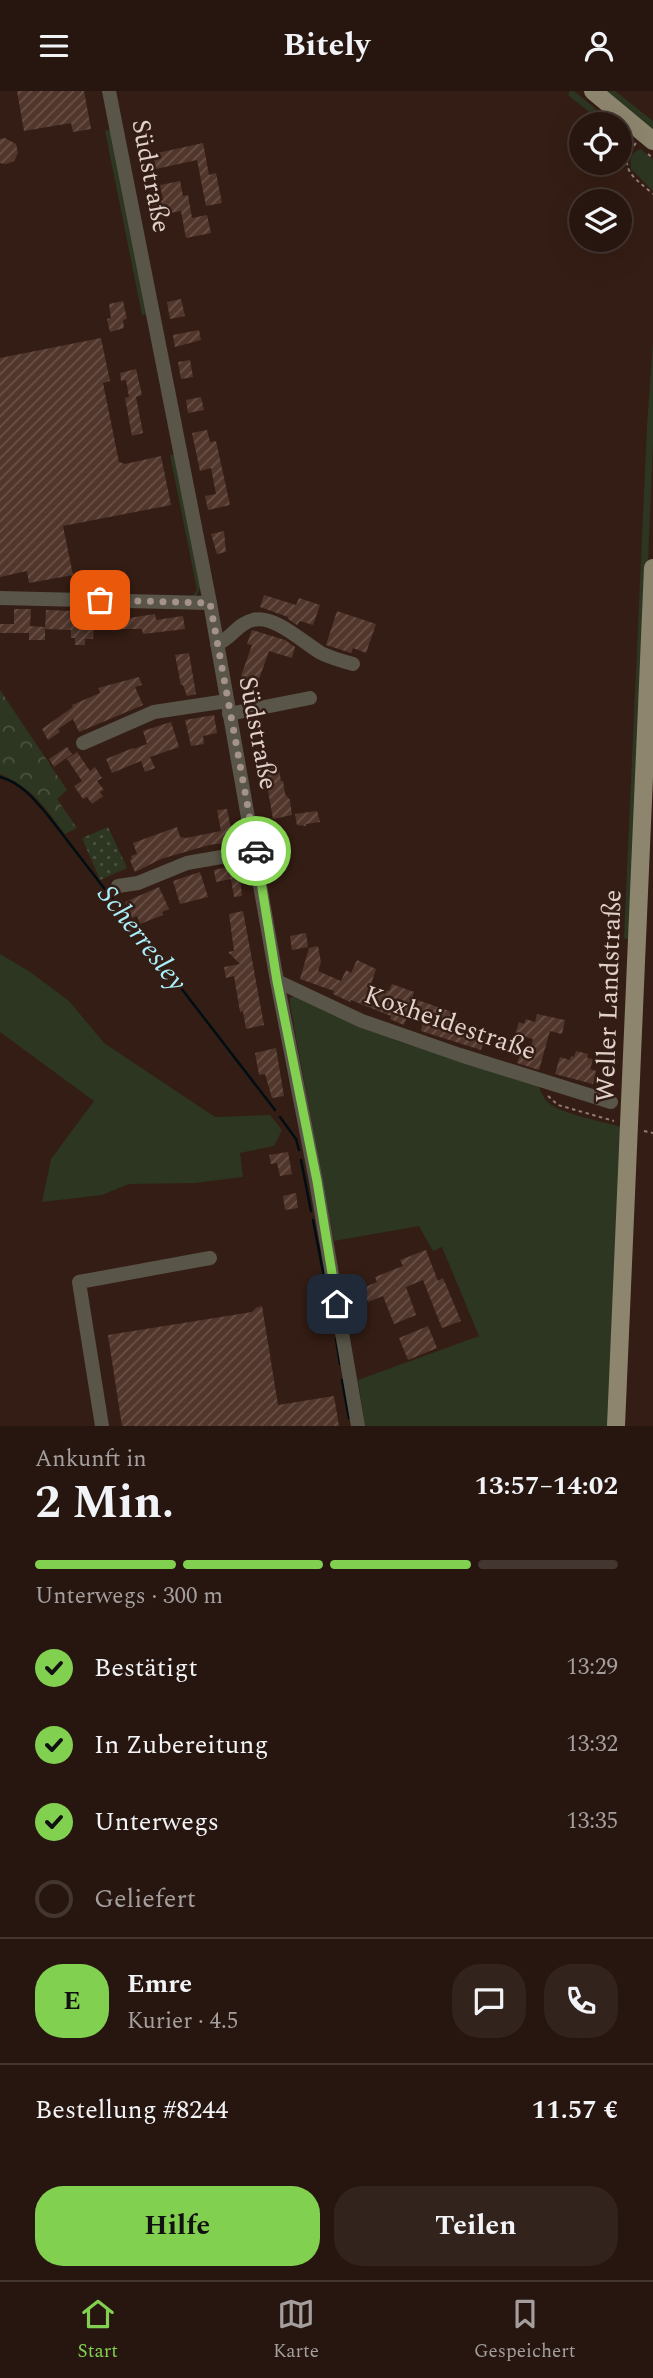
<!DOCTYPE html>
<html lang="de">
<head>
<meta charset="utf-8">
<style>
  :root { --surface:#27160f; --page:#33231d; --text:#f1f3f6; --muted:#a49f9e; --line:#43352f; --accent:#82d04f }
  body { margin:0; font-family:Spectral,serif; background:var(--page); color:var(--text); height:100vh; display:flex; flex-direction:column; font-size:26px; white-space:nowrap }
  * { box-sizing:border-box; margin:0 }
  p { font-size:23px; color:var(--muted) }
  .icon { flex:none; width:38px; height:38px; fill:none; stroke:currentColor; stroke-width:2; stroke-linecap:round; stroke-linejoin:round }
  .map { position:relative; height:1335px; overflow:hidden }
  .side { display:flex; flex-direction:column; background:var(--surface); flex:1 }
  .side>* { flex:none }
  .controls { position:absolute; left:569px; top:21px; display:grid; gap:14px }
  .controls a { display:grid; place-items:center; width:63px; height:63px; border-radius:50%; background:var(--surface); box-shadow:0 7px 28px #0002,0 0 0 2px var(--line); font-size:35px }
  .pin { position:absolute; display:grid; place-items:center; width:60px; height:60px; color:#fff; margin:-30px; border-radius:14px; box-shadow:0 4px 10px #0006 }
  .courier { position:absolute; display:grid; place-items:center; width:70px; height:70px; margin:-35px; border:5px solid #82d04f; border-radius:50%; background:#fff; color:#222; box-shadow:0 2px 9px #0007 }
  .overview em { font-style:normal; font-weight:700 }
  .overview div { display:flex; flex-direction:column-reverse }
  .overview { display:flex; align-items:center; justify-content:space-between; height:119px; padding:0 35px }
  h1 { font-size:46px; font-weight:700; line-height:52px }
  .bar { display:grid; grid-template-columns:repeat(4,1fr); gap:10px 7px; align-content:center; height:84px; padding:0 35px }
  .bar i { height:9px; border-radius:5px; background:var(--line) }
  .bar .selected { background:var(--accent) }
  .bar p { grid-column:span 4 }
  .line { display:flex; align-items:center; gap:18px; padding:0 35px; border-top:2px solid var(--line) }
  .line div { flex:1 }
  .round { display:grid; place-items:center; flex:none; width:74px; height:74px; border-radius:28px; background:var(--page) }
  ol { padding:0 35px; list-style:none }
  li { display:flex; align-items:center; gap:21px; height:77px }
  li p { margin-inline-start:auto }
  li .icon { padding:7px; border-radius:50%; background:var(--accent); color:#111; stroke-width:4 }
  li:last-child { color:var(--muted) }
  li i { width:38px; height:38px; border:4px solid var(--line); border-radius:50% }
  .cta { display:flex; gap:14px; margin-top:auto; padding:14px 35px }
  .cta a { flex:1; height:80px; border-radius:28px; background:var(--accent); color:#111; font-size:28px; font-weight:700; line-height:80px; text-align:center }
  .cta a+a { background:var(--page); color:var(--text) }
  header { display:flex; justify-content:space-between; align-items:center; height:91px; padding:0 35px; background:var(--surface); font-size:32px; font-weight:700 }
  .tab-bar { display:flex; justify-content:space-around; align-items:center; height:98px; border-top:2px solid var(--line); background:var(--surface); font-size:19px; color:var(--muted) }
  .tab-bar a { display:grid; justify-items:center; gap:4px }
  .tab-bar .selected { color:var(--accent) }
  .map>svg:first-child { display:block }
</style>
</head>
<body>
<header><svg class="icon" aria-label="menu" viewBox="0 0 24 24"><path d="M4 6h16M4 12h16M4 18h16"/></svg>Bitely<svg class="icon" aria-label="person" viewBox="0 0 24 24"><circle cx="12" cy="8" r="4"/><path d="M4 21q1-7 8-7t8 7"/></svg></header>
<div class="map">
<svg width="653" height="1335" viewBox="0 0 653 1335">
  <defs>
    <pattern id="forest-crowns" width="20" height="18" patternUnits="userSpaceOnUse" patternTransform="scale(1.75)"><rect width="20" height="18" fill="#2d3621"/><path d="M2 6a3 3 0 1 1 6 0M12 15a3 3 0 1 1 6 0" fill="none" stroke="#4b5240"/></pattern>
    <pattern id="park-dots" width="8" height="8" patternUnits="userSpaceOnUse" patternTransform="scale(1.75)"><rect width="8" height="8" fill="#2d3621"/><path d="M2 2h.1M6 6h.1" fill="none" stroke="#4b5240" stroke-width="1.8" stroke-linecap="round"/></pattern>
    <pattern id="building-hatch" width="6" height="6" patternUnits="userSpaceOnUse" patternTransform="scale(1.75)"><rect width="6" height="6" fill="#51362c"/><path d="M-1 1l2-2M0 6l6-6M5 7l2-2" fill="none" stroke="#6a5249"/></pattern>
  </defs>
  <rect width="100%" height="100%" fill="#341d14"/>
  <g fill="#2d3621">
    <path d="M570,0H574L614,33H604L568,4Z"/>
    <path d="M602,0H615L653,30V41Z"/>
    <path d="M112,38L148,223L142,224L105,40Z"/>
    <path d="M641,58L653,69V100L631,78C629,69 631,61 641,58Z"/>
    <path d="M653,251V352L632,850L624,847L647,335Z"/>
    <path d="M170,364H174L201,495L197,504L192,506L197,499Z"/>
    <path d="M0,863L29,880L69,910L104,952L215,1026L270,1024L282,1039L274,1055L240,1062L243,1086L195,1092L129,1093L102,1104L42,1111L51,1068L94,1010L0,941Z"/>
    <path d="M296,904L400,951L538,993C541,1000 543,1008 550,1013C563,1023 604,1031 622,1036L611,1335H365L358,1289L479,1245L442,1156L433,1160L419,1135L334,1150L290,914V907Z"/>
  </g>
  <path fill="url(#forest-crowns)" d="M0,599L67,699L57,708L77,737L65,743C43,714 34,698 0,683Z"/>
  <path fill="url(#park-dots)" d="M108,736L127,777L100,789L82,747Z"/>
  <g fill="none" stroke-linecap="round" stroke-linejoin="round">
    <g stroke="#000e13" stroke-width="2.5">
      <path d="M0,686C22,692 36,710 50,727L275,1019"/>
      <path d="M280,1026L296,1048L299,1059"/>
      <path d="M301,1069L311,1120"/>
      <path d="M313,1129L331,1222"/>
      <path d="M336,1248L340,1273"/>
      <path d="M342,1289L349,1327"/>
    </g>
  </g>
  <g fill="url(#building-hatch)">
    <path d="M17,0H84L91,38L73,41L71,32L24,40Z"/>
    <path d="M5,47L16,53L18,62L14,70L6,73L0,72V48Z"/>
    <path d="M203,52L209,84L216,82L222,112L206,115L197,69L156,78L153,63Z"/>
    <path d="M180,90L183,105L188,104L192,127L207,124L211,142L186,147L181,120L150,126L148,112L163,109L160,94Z"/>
    <path d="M181,208L185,225L170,228L167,211Z"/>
    <path d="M123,210L127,228L123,229L124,237L110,241L107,228L111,227L109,213Z"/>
    <path d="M199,239L201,249L175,256L173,244Z"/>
    <path d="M101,247L110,290L103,292L119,371L125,373L161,365L171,414L63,435L73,484L29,492L27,480L0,486V267Z"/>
    <path d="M190,269L193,286L181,288L178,271Z"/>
    <path d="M136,278L142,304L136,306L143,342L132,345L125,307L129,306L126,289L121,290L120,282Z"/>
    <path d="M201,306L204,319L188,322L186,309Z"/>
    <path d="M207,339L210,351L216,350L230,414L208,419L205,405L216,403L211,377L200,380L192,342Z"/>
    <path d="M224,440L226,461L217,463L211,443Z"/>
    <path d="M264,504L296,514L299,507L320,514L313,534L300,530L297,534L288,528V526L260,516Z"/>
    <path d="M14,518H31L30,535L45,536V549H29V542H0V533H14Z"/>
    <path d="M46,519L74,520V530L90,532V520H119V524H128L129,527L155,523L156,529L183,525L185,538L143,543L142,538H94L93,548H85V554H75V547H71V539L45,538Z"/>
    <path d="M337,520L376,533L366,562L353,557L351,562L326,554Z"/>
    <path d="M252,539L285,549L295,556L292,567L269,560L258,591L241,585L252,554L247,553Z"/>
    <path d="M189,562L196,603L187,605L183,594H181L175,564Z"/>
    <path d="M139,586L142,594L135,596L143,614L79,641L73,628L58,638L60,641L48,649L42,638L73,616L72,614L100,602L98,597Z"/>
    <path d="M214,624L217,642L203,645L204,653L191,655L185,629Z"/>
    <path d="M171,631L179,656L150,666L155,677L145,681L141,670L112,682L106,668L133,657L134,658L147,653L143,640Z"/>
    <path d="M67,656L72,663L54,676L49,668Z"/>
    <path d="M77,661L90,680L95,676L102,687L97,690L104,699L100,701L103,705L92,713L87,706L83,708L74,695L82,690L67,668Z"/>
    <path d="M278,673L281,690H283L285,703L290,709L292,724L273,728L267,694H264L260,677Z"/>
    <path d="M227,718L231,738H235L238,750L209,754L178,763L161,768L135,781L130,769L132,768L131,765L137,763L133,752L177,736L180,746L186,747L221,740L217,719Z"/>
    <path d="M317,720L320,731L306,733V735L297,734L295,723Z"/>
    <path d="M242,773L245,786L240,787L242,805L234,806L231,788L216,791L214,779Z"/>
    <path d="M200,781L208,806L180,813L173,790Z"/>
    <path d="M159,796L169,818L162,821L163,824L140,833L137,825L132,827L125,811Z"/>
    <path d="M243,820L264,934L246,938L243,920L240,921L234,885L226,887L224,876L240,873L228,861L234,860L229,823Z"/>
    <path d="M306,842L308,856L292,859L290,845Z"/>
    <path d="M318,855L321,871L318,880L341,890L346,879L351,882L357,869L376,878L371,893L389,900L392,893L414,901L412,907L452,921L450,928L464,932L462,939L485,947L481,959L421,940L424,924L409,920L404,934L390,928L391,925L351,909L350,911L333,903L334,900L300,888L309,857Z"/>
    <path d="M537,923L565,929L562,943L550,940L539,979L517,972L520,964L528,966L533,948L515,943L519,931L524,933L526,928L535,931Z"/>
    <path d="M276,957L284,1005L272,1007L265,983L259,984L255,962Z"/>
    <path d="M576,960L588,963L587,967L593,968L590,978L596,980L593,993L555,983L560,966L570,969L571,965L574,966Z"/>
    <path d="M288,1061L292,1083L280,1085L277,1072L271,1073L269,1064Z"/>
    <path d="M296,1102L298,1117L285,1119L283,1105Z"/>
    <path d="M426,1159L438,1190L443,1187L461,1230L442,1237L423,1189L406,1196L416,1224L394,1233L383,1205L368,1211L363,1197L377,1191L375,1186L403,1175L400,1169Z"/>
    <path d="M262,1215L278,1314L334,1305L339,1335H122L108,1244L252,1221L256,1217Z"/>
    <path d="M428,1235L437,1257L408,1269L399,1247Z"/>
  </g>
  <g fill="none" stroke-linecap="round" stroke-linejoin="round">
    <g stroke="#8f7c75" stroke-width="2" stroke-dasharray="3.5 3.5" stroke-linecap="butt">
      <path d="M636,52C615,77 635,87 653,103"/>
      <path d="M648,63L653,67"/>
      <path d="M548,1005L558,1014L614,1030"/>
      <path d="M644,1040L653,1042"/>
    </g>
    <g stroke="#595549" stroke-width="14">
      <path d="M109,0L210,512L277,890L316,1090L358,1335"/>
      <path d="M0,507L210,512"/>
      <path d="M217,553C231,548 238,532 253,529C274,523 304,552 321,562C331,567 342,570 353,573"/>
      <path d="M229,623L310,607"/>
      <path d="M83,652L154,621L227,610"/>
      <path d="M118,795L138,792L187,772L256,760"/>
      <path d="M277,890L362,930L460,964L611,1011"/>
      <path d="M102,1335L79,1191L210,1167"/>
    </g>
    <g stroke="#8e856e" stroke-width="18">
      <path d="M593,0L653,50"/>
      <path d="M616,1335L653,477"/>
    </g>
  </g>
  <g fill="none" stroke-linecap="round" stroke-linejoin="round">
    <path stroke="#a4928b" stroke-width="7" stroke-dasharray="0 12.6" d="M100,509L210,512L256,760"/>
    <path stroke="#82d04f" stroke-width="9" d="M256,760L277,890L317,1090L337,1213"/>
  </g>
  <g text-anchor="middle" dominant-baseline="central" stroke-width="5" stroke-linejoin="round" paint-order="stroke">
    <g font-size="26" fill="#e1d1cb" stroke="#341d14">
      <text transform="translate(151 85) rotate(79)">Südstraße</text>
      <text transform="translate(258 642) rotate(79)">Südstraße</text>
      <text transform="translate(609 905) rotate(-88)">Weller Landstraße</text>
      <text transform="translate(450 932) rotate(19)">Koxheidestraße</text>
    </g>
    <g font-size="28" font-style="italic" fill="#a9f0fd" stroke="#341d14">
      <text transform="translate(142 847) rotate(52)">Scherresley</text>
    </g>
  </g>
</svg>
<div class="controls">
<a><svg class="icon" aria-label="locate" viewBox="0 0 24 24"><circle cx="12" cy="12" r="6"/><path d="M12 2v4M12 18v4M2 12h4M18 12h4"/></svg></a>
<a><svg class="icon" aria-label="layers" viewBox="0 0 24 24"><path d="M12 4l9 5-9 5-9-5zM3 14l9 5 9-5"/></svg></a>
</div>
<div class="pin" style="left:100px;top:509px;background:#ea580c"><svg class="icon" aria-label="bag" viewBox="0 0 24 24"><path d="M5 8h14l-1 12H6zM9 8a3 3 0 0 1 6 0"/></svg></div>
<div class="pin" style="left:337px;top:1213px;background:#1f2937"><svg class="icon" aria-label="home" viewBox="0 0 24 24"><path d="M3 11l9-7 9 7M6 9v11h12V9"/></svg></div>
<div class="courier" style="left:256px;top:760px"><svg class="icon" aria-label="car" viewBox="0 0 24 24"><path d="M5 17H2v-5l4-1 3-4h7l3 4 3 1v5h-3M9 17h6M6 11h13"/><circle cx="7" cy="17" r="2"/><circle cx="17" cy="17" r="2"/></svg></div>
</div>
<section class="side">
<div class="overview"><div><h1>2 Min.</h1><p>Ankunft in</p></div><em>13:57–14:02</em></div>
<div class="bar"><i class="selected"></i><i class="selected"></i><i class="selected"></i><i></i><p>Unterwegs · 300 m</p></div>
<ol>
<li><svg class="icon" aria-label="check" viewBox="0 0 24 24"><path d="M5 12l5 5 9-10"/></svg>Bestätigt<p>13:29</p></li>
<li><svg class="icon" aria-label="check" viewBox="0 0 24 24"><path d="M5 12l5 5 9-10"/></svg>In Zubereitung<p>13:32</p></li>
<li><svg class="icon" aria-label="check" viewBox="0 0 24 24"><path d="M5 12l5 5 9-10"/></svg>Unterwegs<p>13:35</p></li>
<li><i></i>Geliefert</li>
</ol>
<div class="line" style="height:126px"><b class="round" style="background:var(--accent);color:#111">E</b><div><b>Emre</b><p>Kurier · 4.5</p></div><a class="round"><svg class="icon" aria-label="chat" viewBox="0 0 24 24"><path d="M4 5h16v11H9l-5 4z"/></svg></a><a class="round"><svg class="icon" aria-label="phone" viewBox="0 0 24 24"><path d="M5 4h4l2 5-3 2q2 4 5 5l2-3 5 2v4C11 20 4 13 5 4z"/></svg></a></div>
<div class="line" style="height:91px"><div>Bestellung #8244</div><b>11.57 €</b></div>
<div class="cta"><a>Hilfe</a><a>Teilen</a></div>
</section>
<nav class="tab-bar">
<a class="selected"><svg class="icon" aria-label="home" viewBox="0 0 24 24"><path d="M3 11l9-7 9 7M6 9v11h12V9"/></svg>Start</a>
<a><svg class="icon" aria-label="map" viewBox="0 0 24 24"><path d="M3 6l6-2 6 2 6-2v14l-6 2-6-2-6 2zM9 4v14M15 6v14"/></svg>Karte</a>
<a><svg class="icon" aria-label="saved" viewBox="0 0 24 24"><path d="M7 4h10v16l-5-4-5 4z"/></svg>Gespeichert</a>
</nav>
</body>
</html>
